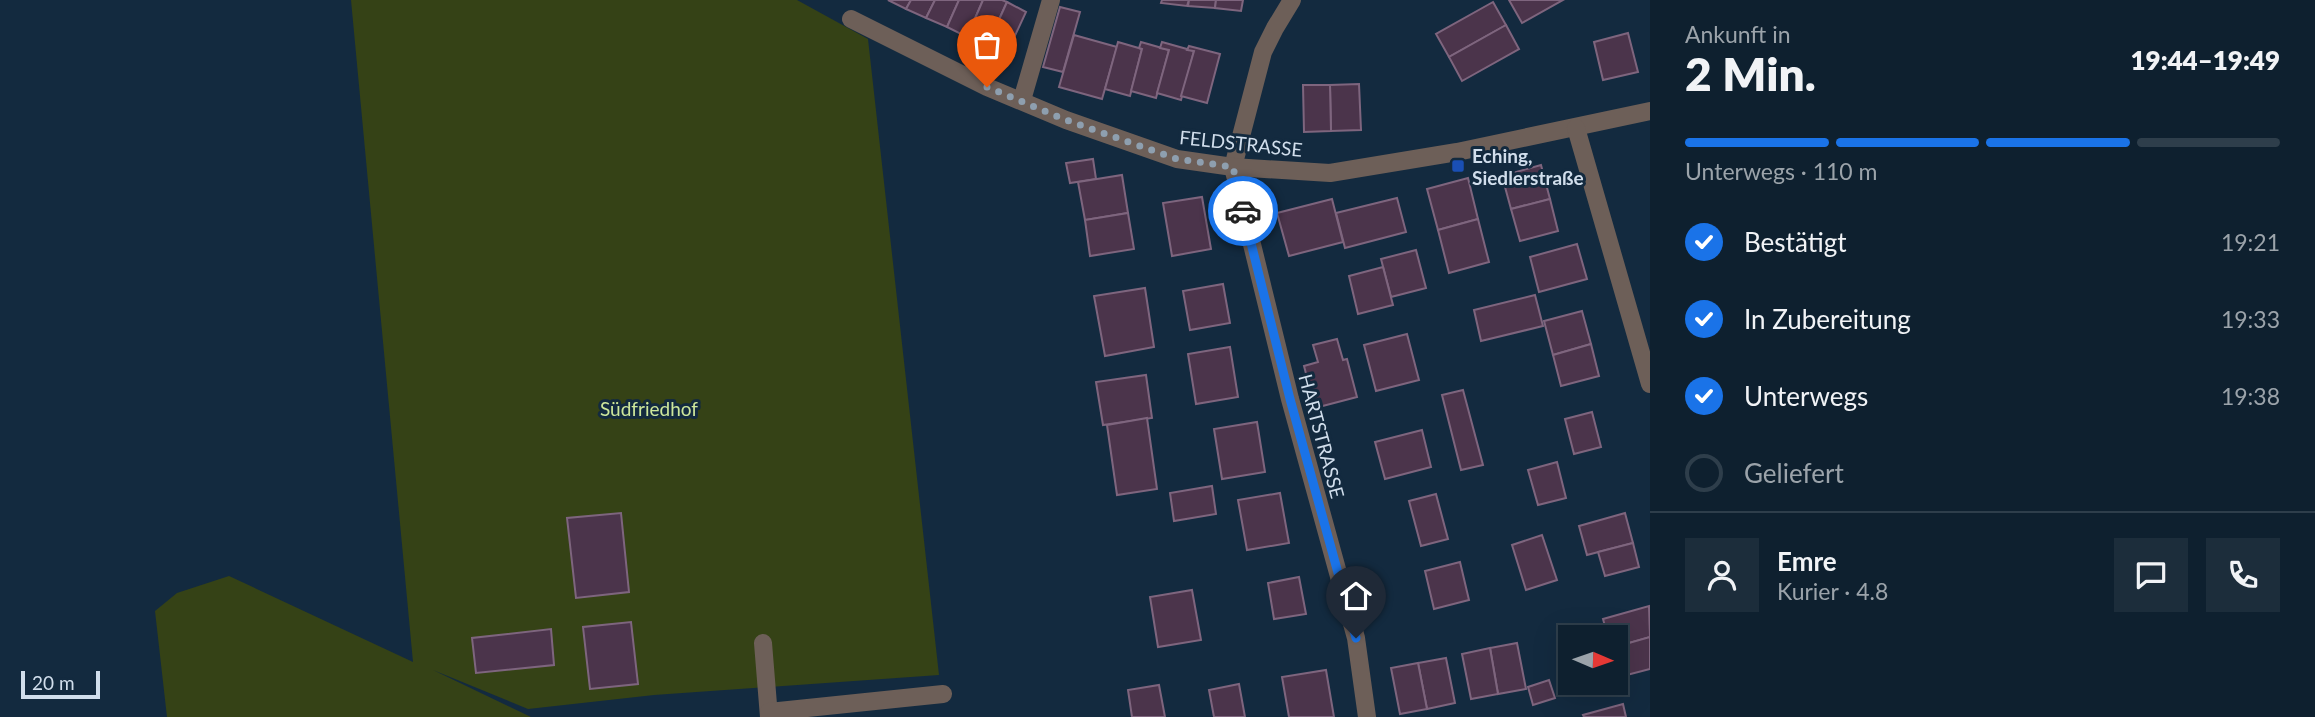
<!DOCTYPE html>
<html lang="de">
<head>
<meta charset="utf-8">
<style>
  :root { --surface:#0e202f; --page:#1c2d3b; --text:#f1f3f6; --muted:#9ba3aa; --line:#2e3e4b; --accent:#1a73e8 }
  body { margin:0; font-family:Lato,sans-serif; background:var(--page); color:var(--text); height:100vh; display:flex; flex-direction:column; font-size:26px; white-space:nowrap }
  * { box-sizing:border-box; margin:0 }
  p { font-size:23px; color:var(--muted) }
  .icon { flex:none; width:38px; height:38px; fill:none; stroke:currentColor; stroke-width:2; stroke-linecap:round; stroke-linejoin:round }
  .map { position:relative; flex:1; overflow:hidden }
  .details { display:flex; flex-direction:column; background:var(--surface); width:665px }
  .details>* { flex:none }
  .needle { width:46px; rotate:92deg }
  .fabs { position:absolute; left:1558px; top:625px; display:grid; gap:14px }
  .fabs a { display:grid; place-items:center; width:70px; height:70px; border-radius:0px; background:var(--surface); box-shadow:0 7px 28px #0002,0 0 0 2px var(--line); font-size:35px }
  .scale { position:absolute; left:21px; bottom:18px; width:79px; box-sizing:border-box; padding-left:7px; border:4px solid #d1deec; border-top:0; font-size:19px; line-height:24px; white-space:nowrap; color:#d1deec; -webkit-text-stroke:5px #132a3f; paint-order:stroke }
  .pin { position:absolute; display:grid; place-items:center; width:60px; height:60px; color:#fff; margin:-72px -30px; border-radius:50% 50% 50% 0; rotate:-45deg; box-shadow:0 0 7px #0007 }
  .pin .icon { rotate:45deg }
  .courier { position:absolute; display:grid; place-items:center; width:70px; height:70px; margin:-35px; border:5px solid #1a73e8; border-radius:50%; background:#fff; color:#222; box-shadow:0 2px 9px #0007 }
  .summary em { font-style:normal; font-weight:800 }
  .summary div { display:flex; flex-direction:column-reverse }
  .summary { display:flex; align-items:center; justify-content:space-between; height:119px; padding:0 35px }
  h1 { font-size:46px; font-weight:800; line-height:52px }
  .bar { display:grid; grid-template-columns:repeat(4,1fr); gap:10px 7px; align-content:center; height:84px; padding:0 35px }
  .bar i { height:9px; border-radius:5px; background:var(--line) }
  .bar .selected { background:var(--accent) }
  .bar p { grid-column:span 4 }
  .line { display:flex; align-items:center; gap:18px; padding:0 35px; border-top:2px solid var(--line) }
  .line div { flex:1 }
  .round { display:grid; place-items:center; flex:none; width:74px; height:74px; border-radius:0px; background:var(--page) }
  ol { padding:0 35px; list-style:none }
  li { display:flex; align-items:center; gap:21px; height:77px }
  li p { margin-inline-start:auto }
  li .icon { padding:7px; border-radius:50%; background:var(--accent); color:#fff; stroke-width:4 }
  li:last-child { color:var(--muted) }
  li i { width:38px; height:38px; border:4px solid var(--line); border-radius:50% }
  main { display:flex; flex:1; min-height:0 }
  .map>svg:first-child { display:block }
</style>
</head>
<body>
<main>
<div class="map">
<svg width="1650" height="717" viewBox="0 0 1650 717">
  <rect width="100%" height="100%" fill="#132a3f"/>
  <path fill="#354216" d="M351,0H797L868,39L939,675L654,695L528,709L433,670L531,717H167L155,611L177,593L229,576L413,662Z"/>
  <g fill="#4b344b" stroke="#7e657e" stroke-width="2">
    <path d="M888,0H911L906,9Z"/>
    <path d="M911,0H935L926,18L906,9Z"/>
    <path d="M935,0H959L947,27L926,18Z"/>
    <path d="M959,0H983L967,37L947,27Z"/>
    <path d="M983,0H1002L1007,2L987,46L967,37Z"/>
    <path d="M1162,0H1189L1187,6L1161,3Z"/>
    <path d="M1189,0H1216L1215,8L1188,6Z"/>
    <path d="M1216,0H1243L1241,11L1215,8Z"/>
    <path d="M1509,0H1563L1522,23Z"/>
    <path d="M1007,2L1026,12L1006,55L987,46Z"/>
    <path d="M1493,2L1506,25L1449,57L1436,34Z"/>
    <path d="M1060,7L1080,12L1063,72L1043,67Z"/>
    <path d="M1506,25L1519,49L1462,81L1449,57Z"/>
    <path d="M1628,33L1638,72L1603,80L1594,42Z"/>
    <path d="M1074,35L1117,47L1102,99L1059,87Z"/>
    <path d="M1118,42L1142,49L1130,96L1105,89Z"/>
    <path d="M1141,42L1169,50L1156,98L1131,91L1142,49L1139,48Z"/>
    <path d="M1162,42L1194,51L1181,100L1157,93L1169,50L1160,48Z"/>
    <path d="M1189,46L1220,54L1207,103L1181,96L1194,51L1187,50Z"/>
    <path d="M1359,84L1361,130L1331,131L1330,85Z"/>
    <path d="M1303,85H1330L1331,131L1304,132Z"/>
    <path d="M1093,159L1096,179L1070,183L1066,163Z"/>
    <path d="M1541,165L1550,199L1511,209L1502,176Z"/>
    <path d="M1122,175L1128,213L1085,220L1078,182Z"/>
    <path d="M1468,178L1478,219L1438,230L1427,189Z"/>
    <path d="M1202,197L1211,249L1172,256L1163,203Z"/>
    <path d="M1397,198L1406,232L1345,248L1336,213Z"/>
    <path d="M1332,199L1343,242L1289,256L1277,213Z"/>
    <path d="M1550,199L1558,231L1520,241L1511,209Z"/>
    <path d="M1128,213L1134,249L1090,256L1085,220Z"/>
    <path d="M1478,219L1489,262L1449,273L1438,230Z"/>
    <path d="M1577,244L1587,279L1539,292L1530,257Z"/>
    <path d="M1416,250L1426,288L1391,297L1381,259Z"/>
    <path d="M1383,267L1393,305L1358,314L1349,276Z"/>
    <path d="M1223,284L1230,323L1190,330L1183,291Z"/>
    <path d="M1145,288L1154,347L1105,356L1094,296Z"/>
    <path d="M1535,295L1543,326L1481,341L1474,310Z"/>
    <path d="M1582,311L1591,344L1553,355L1544,321Z"/>
    <path d="M1407,334L1419,380L1376,391L1364,345Z"/>
    <path d="M1337,339L1343,360L1347,359L1357,397L1315,408L1304,366L1318,362L1313,345Z"/>
    <path d="M1591,344L1599,376L1561,386L1553,355Z"/>
    <path d="M1230,347L1238,397L1196,404L1188,354Z"/>
    <path d="M1146,375L1152,418L1103,425L1096,382Z"/>
    <path d="M1463,390L1483,465L1461,470L1442,395Z"/>
    <path d="M1592,412L1601,447L1574,454L1565,419Z"/>
    <path d="M1147,418L1157,489L1117,495L1107,425Z"/>
    <path d="M1257,422L1265,472L1222,479L1214,429Z"/>
    <path d="M1422,430L1431,467L1385,479L1375,442Z"/>
    <path d="M1557,462L1566,498L1538,505L1528,470Z"/>
    <path d="M1212,486L1216,514L1174,521L1170,493Z"/>
    <path d="M1280,493L1289,543L1247,550L1238,500Z"/>
    <path d="M1436,494L1448,539L1421,546L1409,501Z"/>
    <path d="M621,513L629,592L576,598L567,518Z"/>
    <path d="M1625,513L1633,543L1587,555L1579,526Z"/>
    <path d="M1542,535L1557,580L1526,590L1512,545Z"/>
    <path d="M1633,543L1639,567L1605,576L1598,552Z"/>
    <path d="M1460,562L1469,600L1434,609L1425,571Z"/>
    <path d="M1299,577L1306,614L1274,619L1268,583Z"/>
    <path d="M1192,590L1201,640L1158,647L1150,597Z"/>
    <path d="M1649,606L1650,637L1615,647V637H1608L1603,619Z"/>
    <path d="M631,622L638,684L590,689L583,627Z"/>
    <path d="M551,629L554,665L476,673L472,638Z"/>
    <path d="M1650,637V669L1619,677L1615,664V647Z"/>
    <path d="M1517,643L1526,689L1498,694L1490,648Z"/>
    <path d="M1490,648L1498,694L1471,699L1462,654Z"/>
    <path d="M1446,658L1455,703L1427,709L1418,663Z"/>
    <path d="M1418,663L1427,709L1400,714L1391,668Z"/>
    <path d="M1326,670L1334,717H1289L1282,677Z"/>
    <path d="M1549,680L1555,698L1533,705L1528,687Z"/>
    <path d="M1239,684L1245,717H1214L1209,690Z"/>
    <path d="M1159,685L1165,717H1132L1128,690Z"/>
    <path d="M1623,704L1626,717H1584L1583,715Z"/>
  </g>
  <g fill="none" stroke-linecap="round" stroke-linejoin="round">
    <g stroke="#6d5f58" stroke-width="18">
      <path d="M1292,0L1275,28L1263,52L1233,167L1290,399L1356,638L1367,717"/>
      <path d="M851,19L987,87L1066,120L1177,159L1233,167L1330,173L1457,152L1650,111"/>
      <path d="M1022,100L1051,0"/>
      <path d="M1576,128L1650,384"/>
      <path d="M763,643L769,717"/>
      <path d="M769,712L943,694"/>
    </g>
  </g>
  <g fill="none" stroke-linecap="round" stroke-linejoin="round">
    <path stroke="#8e9faf" stroke-width="7" stroke-dasharray="0 12.6" d="M987,87L1066,120L1177,159L1233,167L1243,211"/>
    <path stroke="#1a73e8" stroke-width="9" d="M1243,211L1290,399L1356,638"/>
  </g>
  <rect fill="#1a4fb4" stroke="#132a3f" stroke-width="2.5" x="1451" y="159" width="14" height="14" rx="3.5"/>
  <g text-anchor="middle" dominant-baseline="central" stroke-width="6" stroke-linejoin="round" paint-order="stroke">
    <g font-size="19" fill="#d1deec" stroke="#132a3f">
      <text transform="translate(1241 143) rotate(6)">FELDSTRASSE</text>
      <text transform="translate(1322 436) rotate(75)">HARTSTRASSE</text>
    </g>
    <g font-size="19" font-weight="bold" fill="#d1deec" stroke="#132a3f" text-anchor="start">
      <text x="1472" y="155">Eching,<tspan x="1472" dy="22">Siedlerstraße</tspan></text>
    </g>
    <g font-size="19" fill="#cee79b" stroke="#132a3f">
      <text x="649" y="408">Südfriedhof</text>
    </g>
  </g>
</svg>
<div class="fabs">
<a><svg class="needle" viewBox="-14 -14 28 28"><path d="M0-13l5 13h-10z" fill="#e53935"/><path d="M0 13l5-13h-10z" fill="#9ba3aa"/></svg></a>
</div>
<div class="scale">20 m</div>
<div class="pin" style="left:987px;top:87px;background:#ea580c"><svg class="icon" aria-label="bag" viewBox="0 0 24 24"><path d="M5 8h14l-1 12H6zM9 8a3 3 0 0 1 6 0"/></svg></div>
<div class="pin" style="left:1356px;top:638px;background:#1f2937"><svg class="icon" aria-label="home" viewBox="0 0 24 24"><path d="M3 11l9-7 9 7M6 9v11h12V9"/></svg></div>
<div class="courier" style="left:1243px;top:211px"><svg class="icon" aria-label="car" viewBox="0 0 24 24"><path d="M5 17H2v-5l4-1 3-4h7l3 4 3 1v5h-3M9 17h6M6 11h13"/><circle cx="7" cy="17" r="2"/><circle cx="17" cy="17" r="2"/></svg></div>
</div>
<section class="details">
<div class="summary"><div><h1>2 Min.</h1><p>Ankunft in</p></div><em>19:44–19:49</em></div>
<div class="bar"><i class="selected"></i><i class="selected"></i><i class="selected"></i><i></i><p>Unterwegs · 110 m</p></div>
<ol>
<li><svg class="icon" aria-label="check" viewBox="0 0 24 24"><path d="M5 12l5 5 9-10"/></svg>Bestätigt<p>19:21</p></li>
<li><svg class="icon" aria-label="check" viewBox="0 0 24 24"><path d="M5 12l5 5 9-10"/></svg>In Zubereitung<p>19:33</p></li>
<li><svg class="icon" aria-label="check" viewBox="0 0 24 24"><path d="M5 12l5 5 9-10"/></svg>Unterwegs<p>19:38</p></li>
<li><i></i>Geliefert</li>
</ol>
<div class="line" style="height:126px"><a class="round"><svg class="icon" aria-label="person" viewBox="0 0 24 24"><circle cx="12" cy="8" r="4"/><path d="M4 21q1-7 8-7t8 7"/></svg></a><div><b>Emre</b><p>Kurier · 4.8</p></div><a class="round"><svg class="icon" aria-label="chat" viewBox="0 0 24 24"><path d="M4 5h16v11H9l-5 4z"/></svg></a><a class="round"><svg class="icon" aria-label="phone" viewBox="0 0 24 24"><path d="M5 4h4l2 5-3 2q2 4 5 5l2-3 5 2v4C11 20 4 13 5 4z"/></svg></a></div>
</section>
</main>
</body>
</html>
